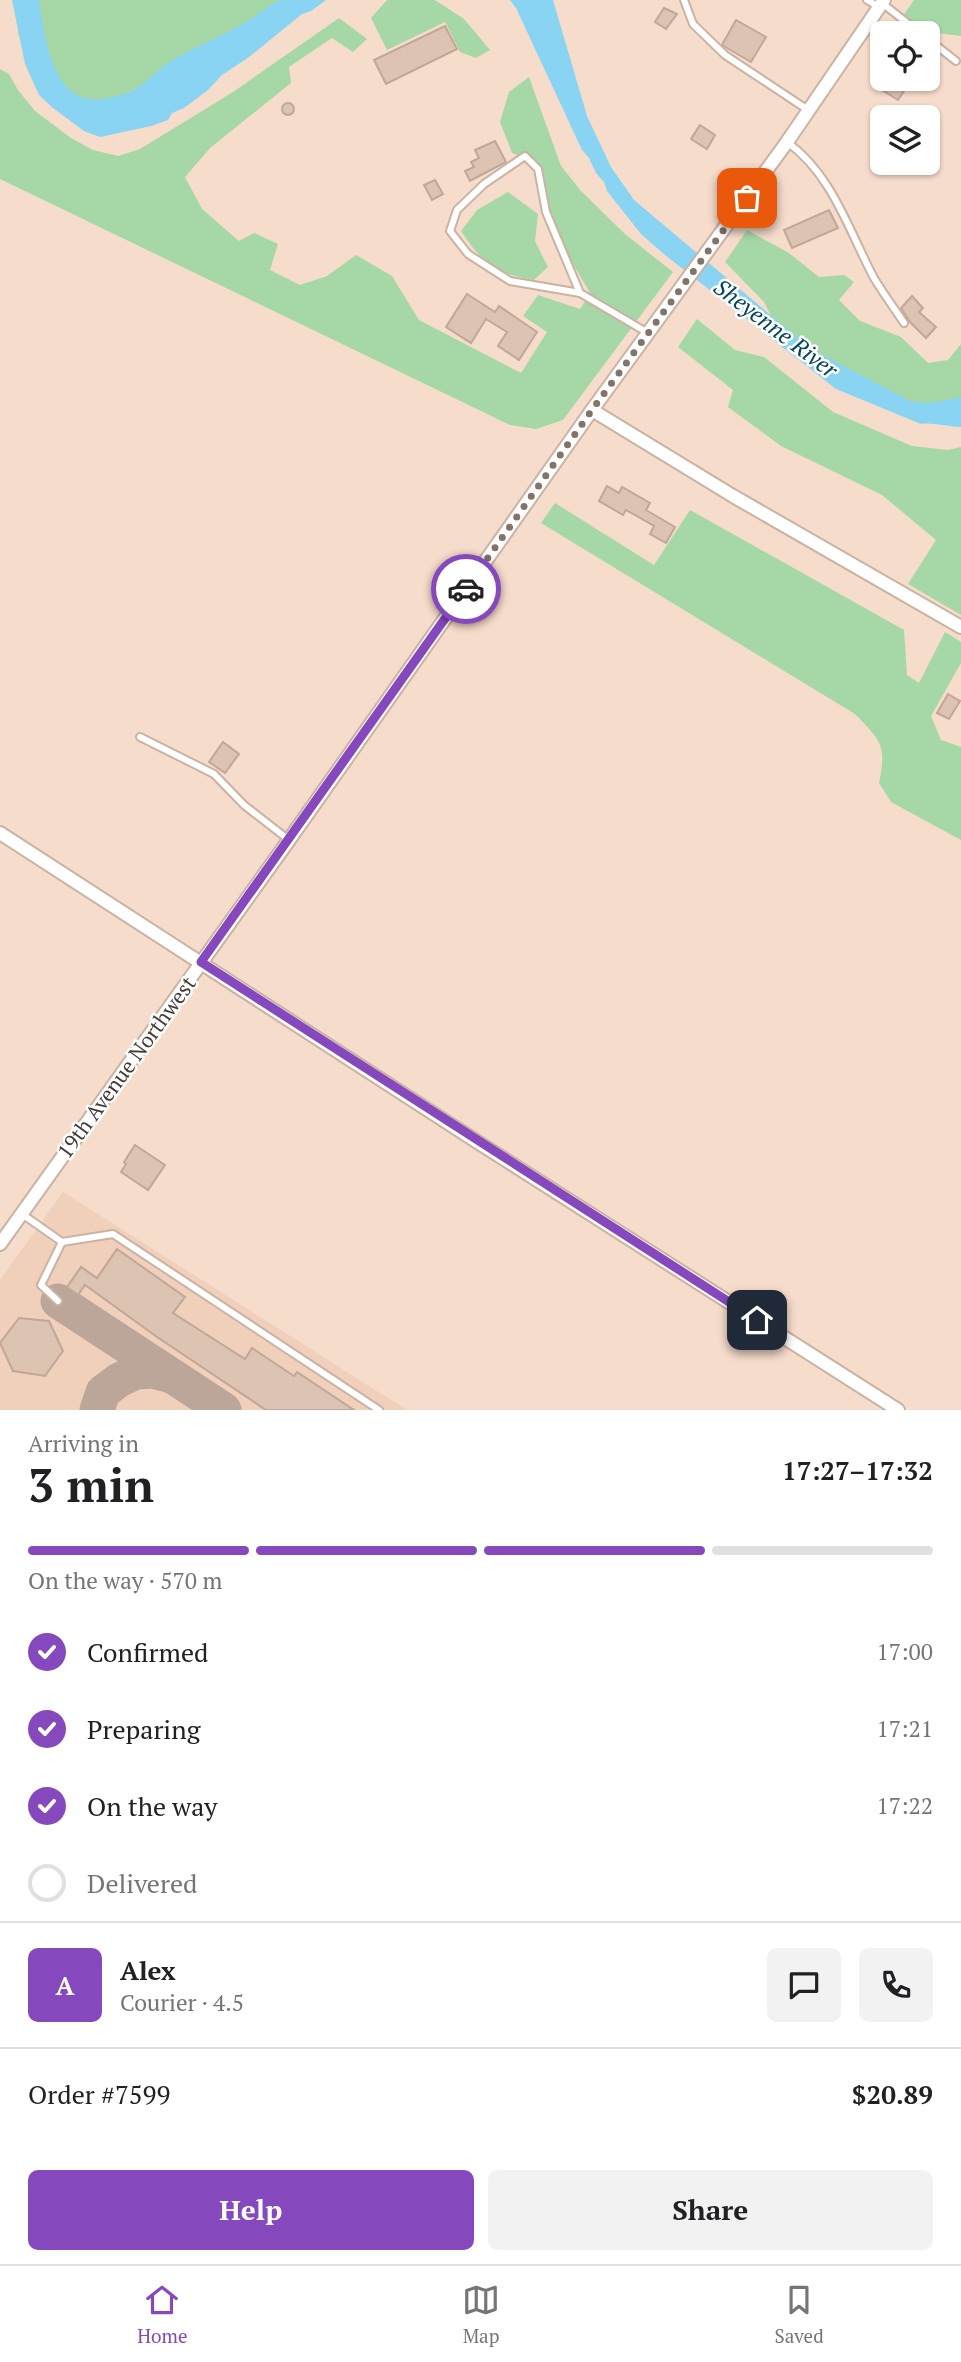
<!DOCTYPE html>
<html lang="en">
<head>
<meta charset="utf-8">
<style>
  :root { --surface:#fff; --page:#f2f2f2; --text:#202124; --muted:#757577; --line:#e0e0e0; --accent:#8648bd }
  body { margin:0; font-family:"PT Serif",serif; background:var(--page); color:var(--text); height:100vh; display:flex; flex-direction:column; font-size:26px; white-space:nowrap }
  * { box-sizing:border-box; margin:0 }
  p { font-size:23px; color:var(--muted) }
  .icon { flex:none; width:38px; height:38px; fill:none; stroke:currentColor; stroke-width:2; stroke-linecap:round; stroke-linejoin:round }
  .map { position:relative; height:1410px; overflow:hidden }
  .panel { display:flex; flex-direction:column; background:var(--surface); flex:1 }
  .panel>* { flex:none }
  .tools { position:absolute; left:870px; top:21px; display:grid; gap:14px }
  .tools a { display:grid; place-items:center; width:70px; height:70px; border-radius:10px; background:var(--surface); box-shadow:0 2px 5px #0004; font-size:35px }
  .pin { position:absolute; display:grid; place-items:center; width:60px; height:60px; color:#fff; margin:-30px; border-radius:14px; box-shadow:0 4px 10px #0006 }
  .courier { position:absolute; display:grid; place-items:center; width:70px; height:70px; margin:-35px; border:5px solid #8648bd; border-radius:50%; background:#fff; color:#222; box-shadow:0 2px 9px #0007 }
  .overview em { font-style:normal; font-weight:700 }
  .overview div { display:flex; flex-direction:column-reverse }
  .overview { display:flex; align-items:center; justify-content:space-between; height:119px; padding:0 28px }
  h1 { font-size:46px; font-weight:700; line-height:52px }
  .bar { display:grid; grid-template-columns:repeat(4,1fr); gap:10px 7px; align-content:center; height:84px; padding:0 28px }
  .bar i { height:9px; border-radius:5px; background:var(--line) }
  .bar .active { background:var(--accent) }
  .bar p { grid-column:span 4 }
  .line { display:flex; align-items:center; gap:18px; padding:0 28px; border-top:2px solid var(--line) }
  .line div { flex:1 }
  .round { display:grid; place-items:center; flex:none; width:74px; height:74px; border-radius:10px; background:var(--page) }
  ol { padding:0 28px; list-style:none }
  li { display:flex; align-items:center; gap:21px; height:77px }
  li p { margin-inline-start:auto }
  li .icon { padding:7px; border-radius:50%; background:var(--accent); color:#fff; stroke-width:4 }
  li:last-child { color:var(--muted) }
  li i { width:38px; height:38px; border:4px solid var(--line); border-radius:50% }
  .cta { display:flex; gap:14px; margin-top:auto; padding:14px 28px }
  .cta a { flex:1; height:80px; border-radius:10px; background:var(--accent); color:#fff; font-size:28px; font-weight:700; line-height:80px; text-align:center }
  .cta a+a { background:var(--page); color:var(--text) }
  .tab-bar { display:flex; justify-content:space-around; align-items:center; height:98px; border-top:2px solid var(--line); background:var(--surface); font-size:19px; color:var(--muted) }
  .tab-bar a { display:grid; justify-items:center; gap:4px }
  .tab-bar .active { color:var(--accent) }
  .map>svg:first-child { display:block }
</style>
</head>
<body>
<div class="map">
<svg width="961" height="1410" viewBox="0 0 961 1410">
  <rect width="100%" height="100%" fill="#f6dccb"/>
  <path fill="#f1d0bb" d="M63,1192L407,1410H0V1280Z"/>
  <g fill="#a6d8a7">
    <path d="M19,0H306L292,11L91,111L28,64L18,33Z"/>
    <path d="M387,0H435L464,19L490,50L476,58L460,52L445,22L387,50L371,18Z"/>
    <path d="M914,0H961V36L922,31L903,16Z"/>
    <path d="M339,18L367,39L353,52L332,38L289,67L291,83L210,148L185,177L202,209L239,241L254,233L278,244L270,270L300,285L327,276L356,255L392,276L419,320L521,373L547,332L523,316L538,295L580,309L590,293L569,257L550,211L543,173L528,159L512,153L500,122L509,92L529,77L561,166L581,191L625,234L673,272L563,420L536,429L510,425L0,179V69L9,74L18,90L35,111L71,138L93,150L118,156L140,149L233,92Z"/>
    <path d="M508,192L538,214L535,241L548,267L534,280C496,274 482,263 461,231L477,210Z"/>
    <path d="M747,230L789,253L819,277L844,275L854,282L839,300L860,321L901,337L928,363L948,360L961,344V414L886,403L782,338L764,302L725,262Z"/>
    <path d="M697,319L735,350L764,357L833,412L912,446L948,450L961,447V615L908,584L936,540L882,495L781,446L728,407L733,390L678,347Z"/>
    <path d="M555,503L654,565L690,510L904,630L907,675L919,683L945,632L961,642V663L931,716L941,740L961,747V840L891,802L879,783C887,745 881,741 855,714L541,523Z"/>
  </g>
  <g fill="#89d3f3">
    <path d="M12,0H39C45,39 53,111 108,98C117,96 126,94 134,90C149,81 161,66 176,58C198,46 221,36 243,24C254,18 271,2 283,0C296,0 312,0 326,0L311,11L302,14L249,57L222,75L208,90L184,108L172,113L168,120L151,126L100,137L84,131L53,108L39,95L25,64Z"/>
    <path d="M510,0H553L587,116L611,167L634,200L811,349L910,401C928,405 944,401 961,397V427C950,427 929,422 921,424L836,389L665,255L641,234L607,191L604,182L596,173L589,158L582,150L516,8Z"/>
  </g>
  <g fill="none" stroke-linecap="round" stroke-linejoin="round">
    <g stroke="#bba699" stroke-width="35">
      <path d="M58,1301L224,1410"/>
      <path d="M97,1410L103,1392L119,1380L136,1372L153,1371L172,1376"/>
    </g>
  </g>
  <g fill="#dcc3b2" stroke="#c0a798" stroke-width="2">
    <path d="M664,8L677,14L666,29L655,22Z"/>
    <path d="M736,20L766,37L751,62L722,45Z"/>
    <path d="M445,26L457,49L386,84L374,60Z"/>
    <path d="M889,79H912L898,100L882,90Z"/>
    <circle cx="288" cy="109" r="6"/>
    <path d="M700,125L715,135L707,149L691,139Z"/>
    <path d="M495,141L506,162L470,181L465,171L474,167L471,162L479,158L475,150Z"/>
    <path d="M435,180L443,194L432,200L424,185Z"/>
    <path d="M829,210L838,228L792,248L784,230Z"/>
    <path d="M467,294L495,312L499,306L537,332L519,360L498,346L507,332L486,319L471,343L446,327Z"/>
    <path d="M912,296L923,308L919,312L936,327L926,338L910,322L901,308Z"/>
    <path d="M607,486L619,493L622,487L650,503L646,510L675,527L666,543L650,534L654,526L626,510L623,515L599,501Z"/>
    <path d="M948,694L960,701L949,719L937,713Z"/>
    <path d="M223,742L239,754L225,773L209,762Z"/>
    <path d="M135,1145L165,1165L148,1190L121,1172L126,1164L124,1162Z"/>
    <path d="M117,1249L185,1297L173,1313L245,1359L252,1348L294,1376L297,1372L354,1410H266L157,1337L85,1285L78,1295L67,1287L81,1267L97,1278Z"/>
    <path d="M19,1318L49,1321L63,1351L45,1376L13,1371L0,1343Z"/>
  </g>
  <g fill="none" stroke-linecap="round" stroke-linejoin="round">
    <defs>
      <g id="lane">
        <path d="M684,0L693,24L725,55L808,110"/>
        <path d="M867,0L879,7"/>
        <path d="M882,3L920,33"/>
        <path d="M928,39L956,61"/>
        <path d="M787,142C832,174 849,231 874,278C883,293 894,308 904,323"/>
        <path d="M580,293L546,212L538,169L525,156L484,184L457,210L450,231L468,254L510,281L580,293L648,333"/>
        <path d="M140,737L214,774L244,805L289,840"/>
        <path d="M22,1214L62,1242L113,1234L379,1410"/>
        <path d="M58,1301L41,1285L62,1242"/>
      </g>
      <g id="street">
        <path d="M592,410L733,496L961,627"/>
        <path d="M0,833L479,1143L898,1410"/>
        <path d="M0,1244L289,840L592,410L787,142L884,0"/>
      </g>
    </defs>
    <use href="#lane" stroke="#cbb2a2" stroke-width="10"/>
    <use href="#street" stroke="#cbb2a2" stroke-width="16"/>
    <use href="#lane" stroke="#fff" stroke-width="6"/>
    <use href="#street" stroke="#fff" stroke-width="12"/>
  </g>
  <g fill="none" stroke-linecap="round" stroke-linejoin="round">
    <path stroke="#837369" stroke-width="7" stroke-dasharray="0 12.6" d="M466,589L592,410L747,198"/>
    <path stroke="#8648bd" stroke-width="9" d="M466,589L201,962L757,1320"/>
  </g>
  <g text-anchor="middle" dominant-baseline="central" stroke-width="5" stroke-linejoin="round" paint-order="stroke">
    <g font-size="21" fill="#453a34" stroke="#fff">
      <text transform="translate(126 1067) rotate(-54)">19th Avenue Northwest</text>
    </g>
    <g font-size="23" font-style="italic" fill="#04475d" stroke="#fff">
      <text transform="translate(776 328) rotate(37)">Sheyenne River</text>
    </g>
  </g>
</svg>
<div class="tools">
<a><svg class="icon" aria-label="locate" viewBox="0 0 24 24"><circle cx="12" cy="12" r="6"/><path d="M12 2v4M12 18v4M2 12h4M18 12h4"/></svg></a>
<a><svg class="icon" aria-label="layers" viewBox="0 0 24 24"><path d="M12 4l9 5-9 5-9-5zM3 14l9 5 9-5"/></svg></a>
</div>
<div class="pin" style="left:747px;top:198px;background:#ea580c"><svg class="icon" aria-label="bag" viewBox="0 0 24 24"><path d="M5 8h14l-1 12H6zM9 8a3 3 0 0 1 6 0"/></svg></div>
<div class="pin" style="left:757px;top:1320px;background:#1f2937"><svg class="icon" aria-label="home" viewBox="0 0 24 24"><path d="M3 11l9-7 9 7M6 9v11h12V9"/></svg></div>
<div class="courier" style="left:466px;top:589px"><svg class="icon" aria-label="car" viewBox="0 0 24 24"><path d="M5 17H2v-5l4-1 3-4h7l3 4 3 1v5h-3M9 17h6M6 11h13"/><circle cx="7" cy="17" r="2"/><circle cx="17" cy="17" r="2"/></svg></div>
</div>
<section class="panel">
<div class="overview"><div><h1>3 min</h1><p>Arriving in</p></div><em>17:27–17:32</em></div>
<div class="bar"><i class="active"></i><i class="active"></i><i class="active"></i><i></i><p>On the way · 570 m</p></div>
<ol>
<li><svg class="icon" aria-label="check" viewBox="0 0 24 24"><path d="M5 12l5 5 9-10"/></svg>Confirmed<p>17:00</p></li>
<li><svg class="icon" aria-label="check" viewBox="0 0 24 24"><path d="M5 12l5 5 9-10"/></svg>Preparing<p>17:21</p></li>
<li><svg class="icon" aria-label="check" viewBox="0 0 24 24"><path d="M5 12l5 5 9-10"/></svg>On the way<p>17:22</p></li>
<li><i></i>Delivered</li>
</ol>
<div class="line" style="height:126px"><b class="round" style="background:var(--accent);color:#fff">A</b><div><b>Alex</b><p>Courier · 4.5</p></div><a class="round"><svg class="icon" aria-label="chat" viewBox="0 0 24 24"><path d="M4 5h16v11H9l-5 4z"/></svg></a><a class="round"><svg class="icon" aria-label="phone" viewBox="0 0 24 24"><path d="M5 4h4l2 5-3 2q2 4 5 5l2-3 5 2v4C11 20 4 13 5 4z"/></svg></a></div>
<div class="line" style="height:91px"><div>Order #7599</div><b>$20.89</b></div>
<div class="cta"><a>Help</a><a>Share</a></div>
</section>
<nav class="tab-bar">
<a class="active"><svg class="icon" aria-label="home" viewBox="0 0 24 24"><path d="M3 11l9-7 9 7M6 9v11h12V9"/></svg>Home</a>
<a><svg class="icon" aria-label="map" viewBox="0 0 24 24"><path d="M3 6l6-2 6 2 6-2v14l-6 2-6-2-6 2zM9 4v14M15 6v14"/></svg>Map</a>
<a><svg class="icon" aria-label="saved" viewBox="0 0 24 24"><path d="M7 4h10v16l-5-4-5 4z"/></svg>Saved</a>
</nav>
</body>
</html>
